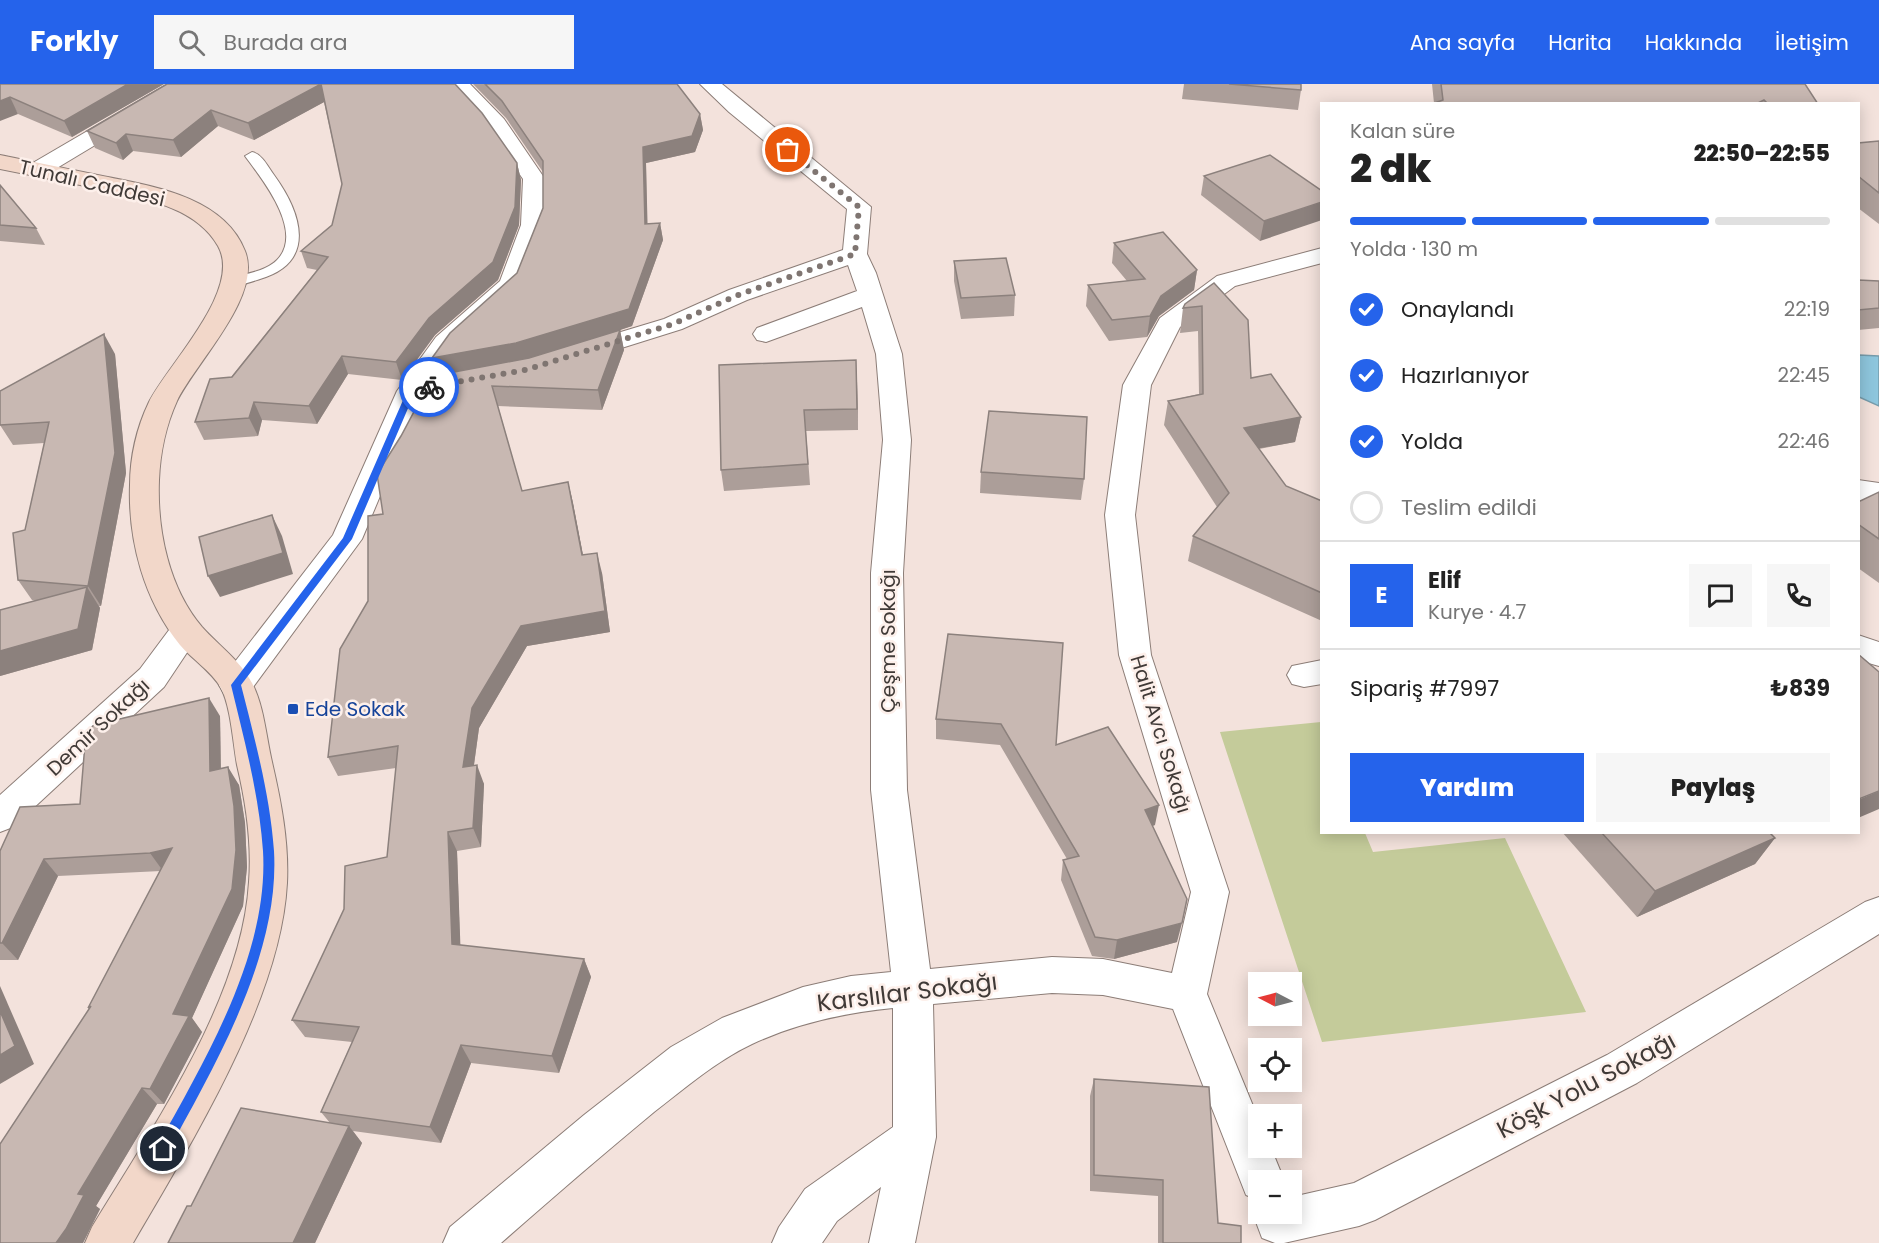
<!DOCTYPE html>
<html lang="tr">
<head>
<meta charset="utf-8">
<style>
  :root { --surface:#fff; --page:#f6f6f6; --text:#222; --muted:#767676; --line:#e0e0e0; --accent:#2563eb }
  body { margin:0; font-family:Poppins,sans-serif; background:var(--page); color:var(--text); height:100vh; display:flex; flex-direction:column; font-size:22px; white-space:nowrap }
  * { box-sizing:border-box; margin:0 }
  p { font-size:20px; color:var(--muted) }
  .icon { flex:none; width:33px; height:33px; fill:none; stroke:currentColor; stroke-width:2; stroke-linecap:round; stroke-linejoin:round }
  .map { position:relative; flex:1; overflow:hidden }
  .panel { position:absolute; left:1320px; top:18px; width:540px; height:732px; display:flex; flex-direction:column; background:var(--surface); border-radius:0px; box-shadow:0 3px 15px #0003 }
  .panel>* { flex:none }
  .needle { width:39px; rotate:276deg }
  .fabs { position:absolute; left:1248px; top:888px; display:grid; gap:12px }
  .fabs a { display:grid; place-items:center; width:54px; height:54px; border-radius:0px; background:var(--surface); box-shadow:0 3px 15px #0003; font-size:30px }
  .pin { position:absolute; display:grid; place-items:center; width:51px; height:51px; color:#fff; margin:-26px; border:3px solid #fff; border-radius:50%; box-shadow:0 2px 6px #0007 }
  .courier { position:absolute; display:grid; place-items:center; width:60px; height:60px; margin:-30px; border:4px solid #2563eb; border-radius:50%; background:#fff; color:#222; box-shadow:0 2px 8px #0007 }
  .overview em { font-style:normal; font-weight:800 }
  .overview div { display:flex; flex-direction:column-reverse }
  .overview { display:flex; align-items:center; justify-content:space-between; height:102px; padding:0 30px }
  h1 { font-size:39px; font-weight:800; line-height:45px }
  .bar { display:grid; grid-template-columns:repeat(4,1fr); gap:9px 6px; align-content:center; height:72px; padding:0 30px }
  .bar i { height:8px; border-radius:4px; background:var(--line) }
  .bar .selected { background:var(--accent) }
  .bar p { grid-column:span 4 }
  .line { display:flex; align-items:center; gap:15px; padding:0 30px; border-top:2px solid var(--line) }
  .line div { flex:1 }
  .round { display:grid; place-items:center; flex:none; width:63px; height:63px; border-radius:0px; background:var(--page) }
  ol { padding:0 30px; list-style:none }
  li { display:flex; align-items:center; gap:18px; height:66px }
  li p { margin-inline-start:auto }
  li .icon { padding:6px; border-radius:50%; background:var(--accent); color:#fff; stroke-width:4 }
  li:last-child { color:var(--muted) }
  li i { width:33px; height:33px; border:3px solid var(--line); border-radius:50% }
  .primary-button { display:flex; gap:12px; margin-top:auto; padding:12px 30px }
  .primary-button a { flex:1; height:69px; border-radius:0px; background:var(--accent); color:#fff; font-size:24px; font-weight:800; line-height:69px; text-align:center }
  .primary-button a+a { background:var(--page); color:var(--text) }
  header { display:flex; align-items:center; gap:36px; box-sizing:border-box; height:84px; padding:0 30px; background:var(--accent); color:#fff }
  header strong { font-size:28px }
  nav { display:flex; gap:33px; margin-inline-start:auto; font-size:21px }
  .search { width:420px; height:54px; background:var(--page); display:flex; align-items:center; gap:15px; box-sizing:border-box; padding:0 21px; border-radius:0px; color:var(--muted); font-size:22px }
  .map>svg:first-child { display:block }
</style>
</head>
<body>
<header>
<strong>Forkly</strong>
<div class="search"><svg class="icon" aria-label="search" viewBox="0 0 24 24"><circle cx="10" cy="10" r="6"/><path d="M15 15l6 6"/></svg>Burada ara</div>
<nav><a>Ana sayfa</a><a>Harita</a><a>Hakkında</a><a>İletişim</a></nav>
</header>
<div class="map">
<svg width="1879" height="1159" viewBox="0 0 1879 1159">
  <rect width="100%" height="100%" fill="#f3e2dc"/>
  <path fill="#c4cb9a" d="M1321,638L1322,748L1365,749L1373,768L1505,754L1586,928L1322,958L1220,648Z"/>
  <path fill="#8ec6dd" stroke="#779cab" stroke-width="1.5" d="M1859,271L1879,272V322L1859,313Z"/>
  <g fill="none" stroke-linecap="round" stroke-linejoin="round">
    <defs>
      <path id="lane" d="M252,68C262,70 268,83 274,91C301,128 318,178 260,195C251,198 239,203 229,200L227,197L229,194C244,190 265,188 277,176C305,148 262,95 245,72Z"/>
      <g id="street">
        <path d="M168,0H193L190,4L47,90L39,92L31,90L28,85L31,80Z"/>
        <path d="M448,0H470L504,35L545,95V141L523,200L454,265L424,307L362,455L248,610L236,614L224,610L219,601L224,592L333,451L397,307L436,253L500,197L521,141L523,95L488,44Z"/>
        <path d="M700,0H722L871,123L867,170L876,189L902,270L911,356L903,489L907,706L930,885L1052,873L1103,875L1172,889L1191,808L1119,571L1105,431L1123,301L1160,234L1217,192L1322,164V179L1235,202L1180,243L1151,301L1135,431L1151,571L1229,808L1207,910L1258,1034V1064H1271L1284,1096H1258V1116L1246,1111L1173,925L1103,911L1052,909L933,920L936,1053L915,1159H869L881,1103L837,1137L822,1159H772L779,1143L805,1105L893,1043V924C844,929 797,939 752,960C716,977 685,1004 654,1028C602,1071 551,1115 501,1159H443L450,1143L584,1031L671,963L722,934L803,903L851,892L891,888L871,706V489L883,356L876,270L862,223L766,258L757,256L753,250L757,244L857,207L848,181L747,216L682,245L580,277L571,275L567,269L571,263L664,235L729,206L843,166L847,125L729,28Z"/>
        <path d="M1858,396L1879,399V419L1858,416Z"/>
        <path d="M186,534L197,538L202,546L164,603L13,743L0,748V711L140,585L175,538Z"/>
        <path d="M1858,551L1879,558V582L1858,576Z"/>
        <path d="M1322,576V600L1304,603L1292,600L1287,591L1292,582Z"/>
        <path d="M1879,813V850L1637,999L1375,1136L1359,1142L1284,1159H1275L1262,1154L1256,1138L1259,1130H1292V1113L1354,1099L1607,971L1865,818Z"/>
      </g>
      <path id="secondary" d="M0,71C31,77 62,84 93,90C145,101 223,110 245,167C263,212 196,278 177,317C166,341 160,370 159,396C157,447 169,504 202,543C219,562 240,576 252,599C264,622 266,652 272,678C281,717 289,758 287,799C281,916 191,1059 133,1159H85L92,1143C152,1044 242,916 249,798C252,759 246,719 237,681C233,659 231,623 221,604C211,587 192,575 180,561C144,516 128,457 130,401C130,373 137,343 149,318C168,280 243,206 218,162C194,119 133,113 90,103C60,97 30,91 0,85Z"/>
    </defs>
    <use href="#lane" stroke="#8c7d77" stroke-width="2"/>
    <use href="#street" stroke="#8c7d77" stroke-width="2"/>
    <use href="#secondary" stroke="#8c7d77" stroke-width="2"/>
    <use href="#lane" fill="#fff" fill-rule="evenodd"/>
    <use href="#street" fill="#fff" fill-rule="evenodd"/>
    <use href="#secondary" fill="#f2d7c9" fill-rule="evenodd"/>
  </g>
  <g fill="#ac9e99">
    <path d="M0,0H164L72,53L18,30Z"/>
    <path d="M167,0H455L517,79L521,96L519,141L498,196L435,251L402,296L348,290L317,340L262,336L258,352L204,356L195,338L317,186L307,184L301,167L332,141L342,100L324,18L254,56L218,42L181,73L133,67L123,76L95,64L87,47Z"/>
    <path d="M473,0H677L700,30L703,46L695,68L646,79L647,140L660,139L663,156L632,242L620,246L624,266L602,326L498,322L522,407L568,398L573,419L583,471L602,489L610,548L527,562L479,644L474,681L484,700L481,763L457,767L460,861L584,875L591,893L559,989L471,979L441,1059L353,1047L362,1059L315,1159H168L191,1122L330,1039L321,1028L352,958L305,953L292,936L387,773L396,684L338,692L328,673L368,517L383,430L401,352L438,291L432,274L517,189L543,124V88L506,34Z"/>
    <path d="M1184,0H1301V6L1298,26L1182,15Z"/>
    <path d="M1432,0H1805L1818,20H1432L1434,19Z"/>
    <path d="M1879,57V140L1858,124V59Z"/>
    <path d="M1204,92L1322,107L1260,157L1201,111Z"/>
    <path d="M0,101L36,144L45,161L0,157Z"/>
    <path d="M1114,159L1197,186L1194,206L1159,232L1147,253L1109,257L1086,222L1088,201L1127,197L1112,179Z"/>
    <path d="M954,177L1015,211L1014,232L961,235L954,197Z"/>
    <path d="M1858,196L1879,197V244L1858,246Z"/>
    <path d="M1214,199L1251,294L1301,333L1295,358L1259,365L1286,402L1322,417V537L1188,477L1193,452L1217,423L1164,341L1168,317L1199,310L1198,247L1180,249L1183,224Z"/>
    <path d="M115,270L126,389L101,522H99L100,524L92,566L0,592V526L36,517L32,516L18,496L25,446L44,359L13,361L0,341Z"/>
    <path d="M719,281L857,297L858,346L806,347L810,401L724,407L721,386Z"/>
    <path d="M981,388L1084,395L1081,416L980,409Z"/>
    <path d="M1879,408V499L1858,484V418Z"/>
    <path d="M948,550L1056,661L1155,741L1152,742L1177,858L1114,875L1092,872L1061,796L1063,776L1067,775L1000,661L936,655V635Z"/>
    <path d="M220,632L221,684L239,701L245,739L247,783L243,822L192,934L202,948L164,1020H157L96,1122L100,1125L83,1159H0L161,787L58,792L18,876H0V767L80,720Z"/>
    <path d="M1562,748H1769L1775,754L1755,780L1637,833Z"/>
    <path d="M1094,995L1218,1139L1241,1159H1158V1112L1090,1107V1012Z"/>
  </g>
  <g fill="#8c817d">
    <path d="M128,0H164L72,53L64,37Z"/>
    <path d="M321,0L326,17L254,56L248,39Z"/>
    <path d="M10,13L18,30L0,37V17Z"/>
    <path d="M211,26L218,42L181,73L173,56Z"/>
    <path d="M700,30L703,46L695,68L646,79L648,158L645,140L643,63Z"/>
    <path d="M126,50L133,67L123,76L116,59Z"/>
    <path d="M517,79L521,96L519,141L498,196L435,251L402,296L396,278Z"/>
    <path d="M1322,118V136L1260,157L1264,137Z"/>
    <path d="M660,139L663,156L632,242L620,246L624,266L602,326L598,306L520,277L438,292L432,274Z"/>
    <path d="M1197,186L1194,206L1159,232L1147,253L1150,232L1161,212Z"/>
    <path d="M104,250L115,270L126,389L101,522L88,502Z"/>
    <path d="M342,272L348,290L317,340L309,322Z"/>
    <path d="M856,276L857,297L858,346L857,325Z"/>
    <path d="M254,318L262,336L258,352L249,334Z"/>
    <path d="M1301,333L1295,358L1239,368L1244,344Z"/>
    <path d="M568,398L573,419L587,492L582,471Z"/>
    <path d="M272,431L282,452L293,490L220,513L208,492Z"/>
    <path d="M597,469L602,489L610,548L527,562L479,644L471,702L463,683L472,624L521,542Z"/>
    <path d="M87,503L100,524L92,566L0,592V567Z"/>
    <path d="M209,614L220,632L221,704L210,687Z"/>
    <path d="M477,681L484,700L481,763L473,744Z"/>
    <path d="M228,683L239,701L245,739L247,783L243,822L192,934L202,948L164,1020L150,1005L173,930Z"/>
    <path d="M1879,707V725L1858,734V716Z"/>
    <path d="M1159,721L1155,741L1141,746L1145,726Z"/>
    <path d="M448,748L457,767L461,878L452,860Z"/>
    <path d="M1775,754L1755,780L1637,833L1655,807Z"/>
    <path d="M172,764L163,787L150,769Z"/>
    <path d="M44,775L58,792L18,876L2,859Z"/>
    <path d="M1182,839L1177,858L1114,875L1117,856Z"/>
    <path d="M584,875L591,893L559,989L552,972Z"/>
    <path d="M0,902L34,980L0,1000Z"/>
    <path d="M461,961L471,979L441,1059L430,1043Z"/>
    <path d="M142,1004L157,1020L96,1122L100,1125L83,1159H56L78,1110Z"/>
    <path d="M349,1042L362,1059L315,1159H293Z"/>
  </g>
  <g fill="#c8b8b2" stroke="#8c817d" stroke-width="1.5">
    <path d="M0,0H128L64,37L10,13L0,17Z"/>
    <path d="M167,0H455L482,29L517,79L515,123L493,178L429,234L396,278L342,272L309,322L254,318L249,334L195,338L210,295L232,293L328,173L301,167L332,141L342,100L321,0L248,39L211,26L173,56L126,50L116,59L87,47Z"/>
    <path d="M485,0H677L700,30L692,52L643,63L645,140L660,139L629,225L516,259L432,274L450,249L517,189L543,124V77L502,17Z"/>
    <path d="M1229,0H1301V6Z"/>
    <path d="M1441,0H1805L1818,20H1768L1764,16L1756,20H1432L1443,16Z"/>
    <path d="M1879,57V109L1858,92V59Z"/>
    <path d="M1270,71L1322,107V118L1264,137L1204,92Z"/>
    <path d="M0,101L36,144L0,141Z"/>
    <path d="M1163,148L1197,186L1161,212L1150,232L1112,236L1088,201L1145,195L1114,159Z"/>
    <path d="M1006,174L1015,211L961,214L954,177Z"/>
    <path d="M1858,196L1879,197V224L1858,226Z"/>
    <path d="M1214,199L1248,236L1251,294L1271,290L1301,333L1244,344L1286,402L1322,417V509L1193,452L1229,409L1168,317L1203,310L1202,222L1183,224L1185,220Z"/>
    <path d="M620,246L598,306L492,302L522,407L568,398L582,471L597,469L605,527L521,542L472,624L463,683L477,681L473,744L448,748L452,860L584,875L552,972L461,961L430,1043L321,1028L359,943L292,936L344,825L345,782L387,773L398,662L328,673L340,565L368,517V432L383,430L377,390L401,352L433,292L529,274Z"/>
    <path d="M104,250L115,369L88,502L18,496L13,449L25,446L49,338L0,341V307Z"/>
    <path d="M856,276L857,325L804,326L808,380L721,386L719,281Z"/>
    <path d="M989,327L1087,333L1084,395L981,388Z"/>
    <path d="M1879,408V455L1858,440V418Z"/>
    <path d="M272,431L283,469L208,492L199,453Z"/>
    <path d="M87,503L78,545L0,567V526Z"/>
    <path d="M948,550L1063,559L1056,661L1108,643L1159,721L1145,726L1187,815L1182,839L1117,856L1095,853L1063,776L1079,772L1001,640L936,635Z"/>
    <path d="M1858,570L1879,588V707L1859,715Z"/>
    <path d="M209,614L210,687L228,683L234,722L236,766L232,805L173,930L189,932L150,1005L142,1004L78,1110L84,1111L66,1145L56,1159H0V1060L91,922L88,924L172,764L150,769L44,775L2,859H0V767L20,723L80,720L86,648L94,641Z"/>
    <path d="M1601,748H1769L1775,754L1655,807Z"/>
    <path d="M0,927L15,962L0,971Z"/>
    <path d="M1094,995L1209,1003L1218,1139L1241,1142V1159H1163V1096L1094,1091Z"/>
    <path d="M241,1024L349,1042L293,1159H168L187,1122H191Z"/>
  </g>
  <path fill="#2563eb" d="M429,301L432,302V305L415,308L352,455L241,601C255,656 270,711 274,767C280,871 215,981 167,1069L163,1071L158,1069L157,1065L158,1061C206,974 269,869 263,767C259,710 244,655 231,601L343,454L407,307Z"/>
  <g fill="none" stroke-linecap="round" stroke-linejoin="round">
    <path stroke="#7f7571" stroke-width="6" stroke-dasharray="0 10.8" d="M429,303L525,286L673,240L738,211L855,170L859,123L788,66"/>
  </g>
  <rect fill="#1a4fb4" stroke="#fdf0eb" stroke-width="2" x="287" y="619" width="12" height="12" rx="3"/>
  <g text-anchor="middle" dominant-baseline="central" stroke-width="5" stroke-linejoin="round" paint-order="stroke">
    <g font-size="20" fill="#403a37" stroke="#fdf0eb">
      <text transform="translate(92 99) rotate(13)">Tunalı Caddesi</text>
      <text transform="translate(888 557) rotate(-90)">Çeşme Sokağı</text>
      <text transform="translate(98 643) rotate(-43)">Demir Sokağı</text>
      <text transform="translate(1161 650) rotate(73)">Halit Avcı Sokağı</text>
    </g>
    <g font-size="20" fill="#164399" stroke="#fdf0eb" text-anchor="start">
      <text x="305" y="625">Ede Sokak</text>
    </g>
    <g font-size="24" fill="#403a37" stroke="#fdf0eb">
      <text transform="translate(907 908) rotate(-7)">Karslılar Sokağı</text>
      <text transform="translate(1586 1001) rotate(-28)">Köşk Yolu Sokağı</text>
    </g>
  </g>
</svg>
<div class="fabs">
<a><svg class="needle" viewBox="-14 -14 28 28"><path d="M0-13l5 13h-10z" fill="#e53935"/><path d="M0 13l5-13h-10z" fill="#767676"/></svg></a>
<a><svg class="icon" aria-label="locate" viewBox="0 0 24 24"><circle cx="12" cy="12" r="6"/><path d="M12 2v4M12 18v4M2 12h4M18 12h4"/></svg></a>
<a>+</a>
<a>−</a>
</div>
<div class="pin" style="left:788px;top:66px;background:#ea580c"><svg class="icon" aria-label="bag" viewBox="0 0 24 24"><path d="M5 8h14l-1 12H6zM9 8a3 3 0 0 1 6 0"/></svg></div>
<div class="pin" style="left:163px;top:1065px;background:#1f2937"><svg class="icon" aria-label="home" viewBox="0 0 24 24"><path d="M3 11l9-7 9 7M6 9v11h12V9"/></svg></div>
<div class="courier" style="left:429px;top:303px"><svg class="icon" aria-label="bike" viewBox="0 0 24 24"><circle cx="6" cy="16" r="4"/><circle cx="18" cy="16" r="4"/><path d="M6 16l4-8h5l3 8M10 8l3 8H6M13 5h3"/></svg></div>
<section class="panel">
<div class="overview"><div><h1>2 dk</h1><p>Kalan süre</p></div><em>22:50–22:55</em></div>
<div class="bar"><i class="selected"></i><i class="selected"></i><i class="selected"></i><i></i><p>Yolda · 130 m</p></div>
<ol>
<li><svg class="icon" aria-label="check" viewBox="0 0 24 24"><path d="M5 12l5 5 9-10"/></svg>Onaylandı<p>22:19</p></li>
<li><svg class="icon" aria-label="check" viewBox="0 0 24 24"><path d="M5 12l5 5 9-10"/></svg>Hazırlanıyor<p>22:45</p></li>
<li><svg class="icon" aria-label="check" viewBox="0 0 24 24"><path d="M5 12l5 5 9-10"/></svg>Yolda<p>22:46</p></li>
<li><i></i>Teslim edildi</li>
</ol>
<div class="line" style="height:108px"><b class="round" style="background:var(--accent);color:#fff">E</b><div><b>Elif</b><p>Kurye · 4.7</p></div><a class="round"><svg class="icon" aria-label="chat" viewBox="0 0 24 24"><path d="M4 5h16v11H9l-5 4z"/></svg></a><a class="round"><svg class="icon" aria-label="phone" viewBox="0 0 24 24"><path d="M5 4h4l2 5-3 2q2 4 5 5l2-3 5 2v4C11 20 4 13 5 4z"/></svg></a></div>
<div class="line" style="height:78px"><div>Sipariş #7997</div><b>₺839</b></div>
<div class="primary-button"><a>Yardım</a><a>Paylaş</a></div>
</section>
</div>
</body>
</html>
